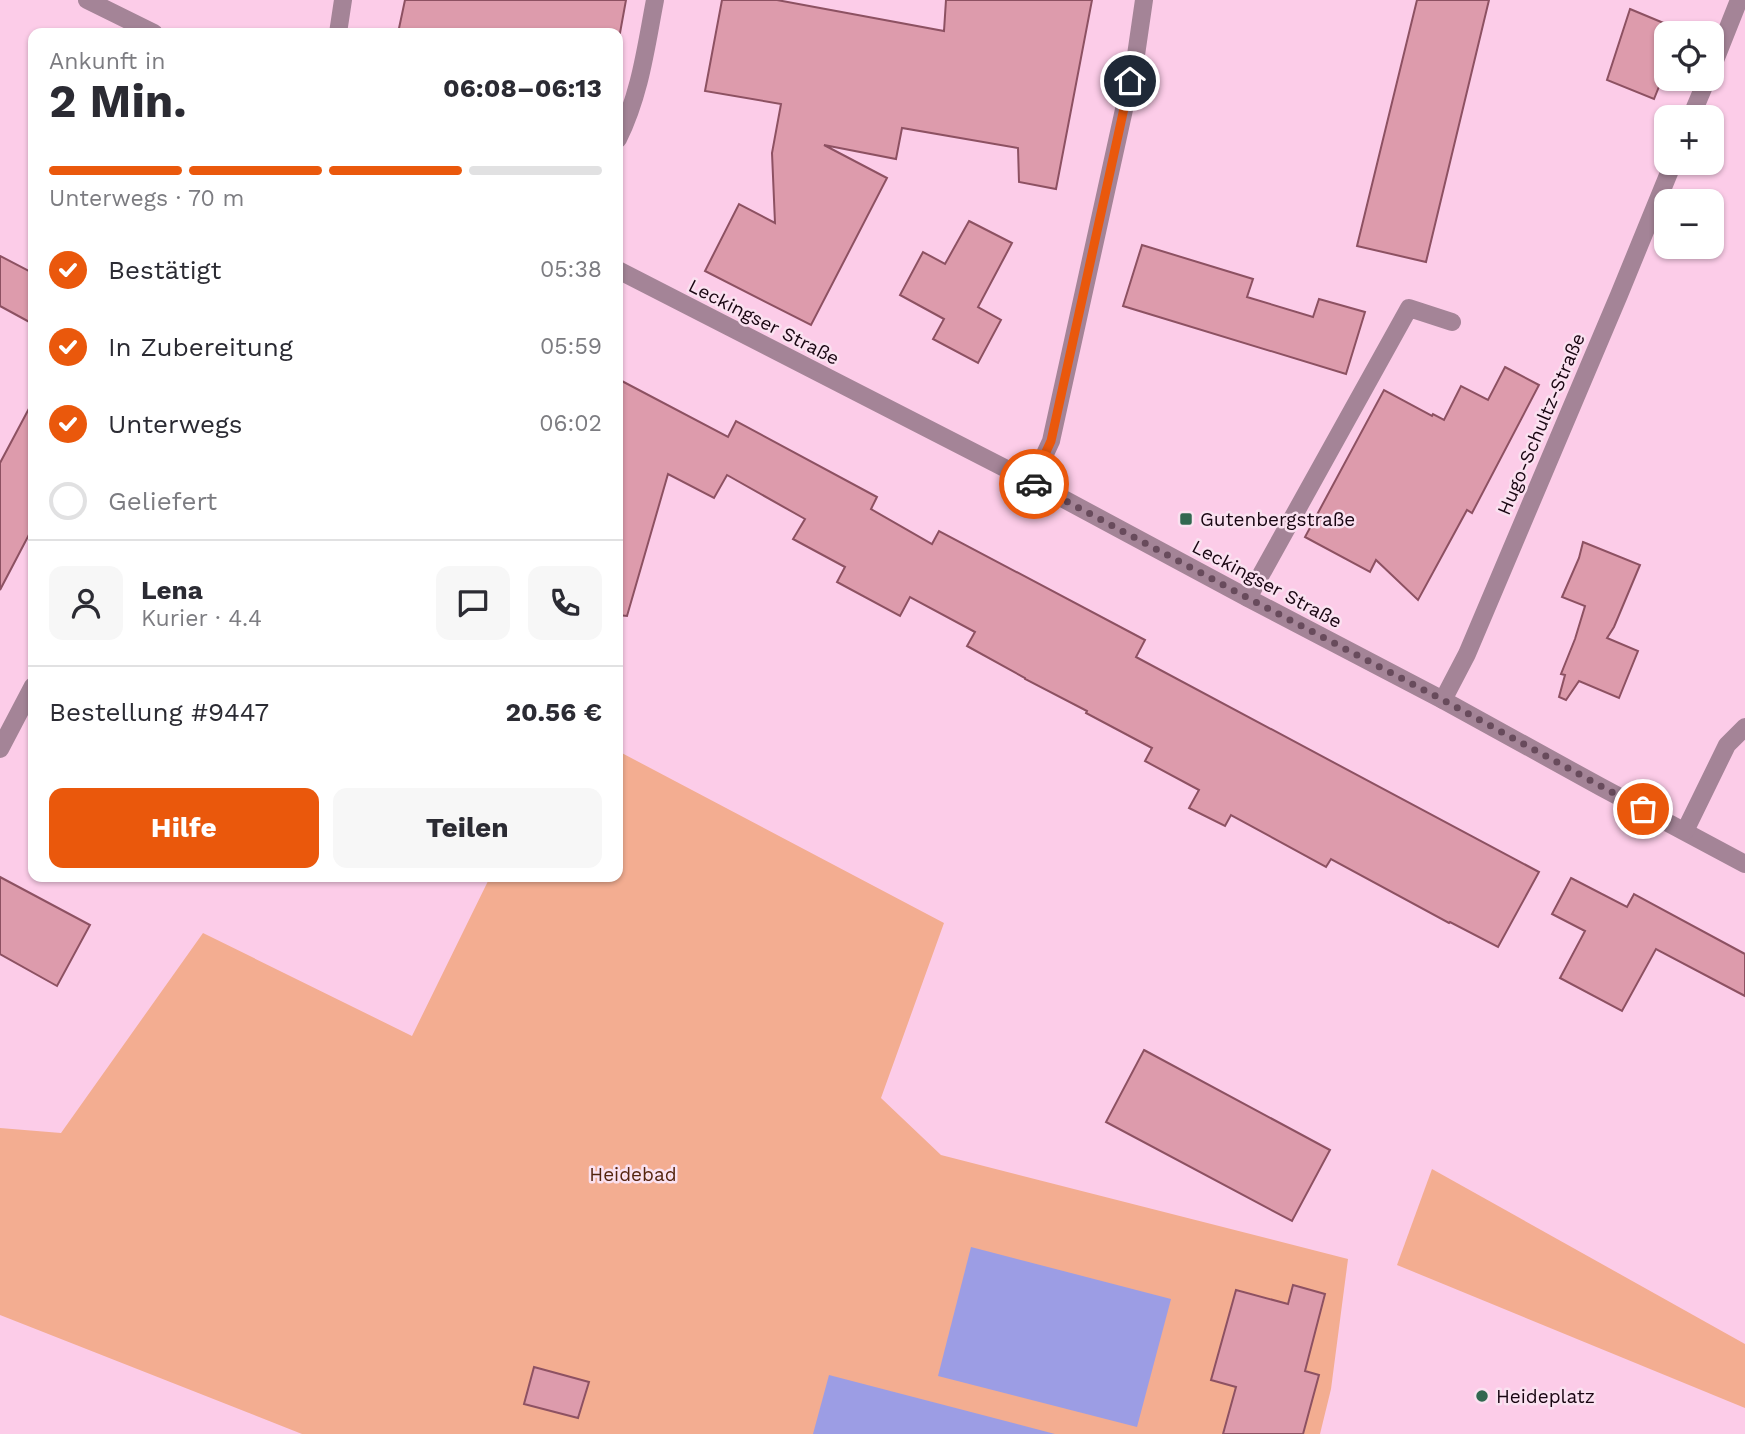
<!DOCTYPE html>
<html lang="de">
<head>
<meta charset="utf-8">
<style>
  :root { --surface:#fff; --page:#f7f7f7; --text:#2b2b33; --muted:#7c7c81; --line:#e1e1e2; --accent:#ea580c }
  body { margin:0; font-family:"Work Sans",sans-serif; background:var(--page); color:var(--text); height:100vh; display:flex; flex-direction:column; font-size:26px; white-space:nowrap }
  * { box-sizing:border-box; margin:0 }
  p { font-size:23px; color:var(--muted) }
  .icon { flex:none; width:38px; height:38px; fill:none; stroke:currentColor; stroke-width:2; stroke-linecap:round; stroke-linejoin:round }
  .map { position:relative; flex:1; overflow:hidden }
  .details { position:absolute; left:28px; top:28px; width:595px; height:854px; display:flex; flex-direction:column; background:var(--surface); border-radius:14px; box-shadow:0 2px 5px #0004 }
  .details>* { flex:none }
  .controls { position:absolute; left:1654px; top:21px; display:grid; gap:14px }
  .controls a { display:grid; place-items:center; width:70px; height:70px; border-radius:14px; background:var(--surface); box-shadow:0 2px 5px #0004; font-size:35px }
  .pin { position:absolute; display:grid; place-items:center; width:60px; height:60px; color:#fff; margin:-30px; border:4px solid #fff; border-radius:50%; box-shadow:0 2px 7px #0007 }
  .courier { position:absolute; display:grid; place-items:center; width:70px; height:70px; margin:-35px; border:5px solid #ea580c; border-radius:50%; background:#fff; color:#222; box-shadow:0 2px 9px #0007 }
  .summary em { font-style:normal; font-weight:700 }
  .summary div { display:flex; flex-direction:column-reverse }
  .summary { display:flex; align-items:center; justify-content:space-between; height:119px; padding:0 21px }
  h1 { font-size:46px; font-weight:700; line-height:52px }
  .bar { display:grid; grid-template-columns:repeat(4,1fr); gap:10px 7px; align-content:center; height:84px; padding:0 21px }
  .bar i { height:9px; border-radius:5px; background:var(--line) }
  .bar .selected { background:var(--accent) }
  .bar p { grid-column:span 4 }
  .line { display:flex; align-items:center; gap:18px; padding:0 21px; border-top:2px solid var(--line) }
  .line div { flex:1 }
  .round { display:grid; place-items:center; flex:none; width:74px; height:74px; border-radius:14px; background:var(--page) }
  ol { padding:0 21px; list-style:none }
  li { display:flex; align-items:center; gap:21px; height:77px }
  li p { margin-inline-start:auto }
  li .icon { padding:7px; border-radius:50%; background:var(--accent); color:#fff; stroke-width:4 }
  li:last-child { color:var(--muted) }
  li i { width:38px; height:38px; border:4px solid var(--line); border-radius:50% }
  .button { display:flex; gap:14px; margin-top:auto; padding:14px 21px }
  .button a { flex:1; height:80px; border-radius:14px; background:var(--accent); color:#fff; font-size:28px; font-weight:700; line-height:80px; text-align:center }
  .button a+a { background:var(--page); color:var(--text) }
  .map>svg:first-child { display:block }
</style>
</head>
<body>
<div class="map">
<svg width="1745" height="1434" viewBox="0 0 1745 1434">
  <rect width="100%" height="100%" fill="#fccce8"/>
  <g fill="#f3ad91">
    <path d="M618,751L944,923L881,1098L941,1155L1348,1259L1331,1389L1320,1434H302L0,1315V1128L61,1133L203,933L412,1036L490,877H618Z"/>
    <path d="M1432,1169L1745,1344V1408L1397,1265Z"/>
  </g>
  <g fill="#9c9de4">
    <path d="M971,1247L1171,1299L1137,1427L938,1376Z"/>
    <path d="M829,1375L1055,1434H813Z"/>
  </g>
  <g fill="#dd9bac" stroke="#8d5162" stroke-width="2">
    <path d="M405,0H626L620,33H398Z"/>
    <path d="M722,0H777L944,31L946,0H1092L1056,189L1019,182L1018,148L902,128L896,159L824,145L887,178L811,325L705,271L739,204L775,223L772,153L781,104L705,91Z"/>
    <path d="M1417,0H1489L1426,262L1357,246Z"/>
    <path d="M1630,9L1666,24V69L1654,99L1607,80Z"/>
    <path d="M969,221L1012,243L978,307L1001,320L978,363L933,339L944,319L900,295L923,252L945,264Z"/>
    <path d="M1142,245L1253,279L1247,297L1313,317L1319,299L1365,312L1346,374L1123,306Z"/>
    <path d="M0,256L33,273V324L0,306Z"/>
    <path d="M1505,367L1539,385L1472,513L1467,510L1418,600L1376,560L1370,572L1305,537L1384,390L1432,416L1433,414L1444,420L1461,386L1488,400Z"/>
    <path d="M618,379L728,437L736,421L877,497L871,509L932,544L939,531L1145,640L1136,657L1539,872L1498,947L1450,922L1449,923L1331,859L1326,867L1231,815L1225,826L1189,808L1199,790L1145,761L1152,748L1086,713L1087,711L1025,679V678L967,646L975,632L910,597L900,616L837,582L845,567L793,539L805,519L727,475L714,498L668,474L627,616L618,615Z"/>
    <path d="M33,401V527L0,590V463Z"/>
    <path d="M1583,542L1640,565L1614,627L1607,638L1638,651L1619,698L1579,681L1566,700L1559,697L1565,675L1561,674L1575,639L1585,606L1562,597L1579,558Z"/>
    <path d="M0,877L90,925L57,986L0,954Z"/>
    <path d="M1571,878L1627,907L1634,894L1745,954V996L1656,949L1622,1011L1560,978L1585,931L1552,914Z"/>
    <path d="M1144,1050L1330,1150L1292,1221L1106,1122Z"/>
    <path d="M1293,1285L1325,1294L1305,1371L1319,1375L1303,1434H1223L1236,1387L1211,1380L1236,1290L1288,1304Z"/>
    <path d="M534,1367L589,1382L578,1418L524,1404Z"/>
  </g>
  <g fill="none" stroke-linecap="round" stroke-linejoin="round">
    <g stroke="#a48497" stroke-width="18">
      <path d="M87,0L154,33"/>
      <path d="M338,33L343,0"/>
      <path d="M1712,68L1739,0"/>
      <path d="M1691,117L1707,79"/>
      <path d="M618,139C640,95 646,47 655,0"/>
      <path d="M618,270L1032,482L1248,598L1443,700L1601,787L1745,864"/>
      <path d="M1032,482L1051,441L1136,55L1144,0"/>
      <path d="M1248,598L1409,308L1452,322"/>
      <path d="M1443,700L1467,654L1619,295L1673,163"/>
      <path d="M0,749L33,686"/>
      <path d="M1685,831L1727,745L1745,727"/>
    </g>
  </g>
  <g fill="none" stroke-linecap="round" stroke-linejoin="round">
    <path stroke="#684b5c" stroke-width="7" stroke-dasharray="0 12.6" d="M1034,484L1248,598L1443,700L1643,809"/>
    <path stroke="#ea580c" stroke-width="9" d="M1034,484L1032,482L1051,441L1130,81"/>
  </g>
  <g fill="#316850" stroke="#fae1f0" stroke-width="2.5">
    <rect x="1179" y="512" width="14" height="14" rx="3.5"/>
    <circle cx="1482" cy="1396" r="7"/>
  </g>
  <g text-anchor="middle" dominant-baseline="central" stroke-width="5" stroke-linejoin="round" paint-order="stroke">
    <g font-size="19" fill="#180511" stroke="#fae1f0">
      <text transform="translate(764 322) rotate(27)">Leckingser Straße</text>
      <text transform="translate(1541 424) rotate(-67)">Hugo-Schultz-Straße</text>
      <text transform="translate(1267 584) rotate(28)">Leckingser Straße</text>
    </g>
    <g font-size="19" fill="#180511" stroke="#fae1f0" text-anchor="start">
      <text x="1200" y="519">Gutenbergstraße</text>
      <text x="1496" y="1396">Heideplatz</text>
    </g>
    <g font-size="19" fill="#54240e" stroke="#fae1f0">
      <text x="633" y="1174">Heidebad</text>
    </g>
  </g>
</svg>
<div class="controls">
<a><svg class="icon" aria-label="locate" viewBox="0 0 24 24"><circle cx="12" cy="12" r="6"/><path d="M12 2v4M12 18v4M2 12h4M18 12h4"/></svg></a>
<a>+</a>
<a>−</a>
</div>
<div class="pin" style="left:1643px;top:809px;background:#ea580c"><svg class="icon" aria-label="bag" viewBox="0 0 24 24"><path d="M5 8h14l-1 12H6zM9 8a3 3 0 0 1 6 0"/></svg></div>
<div class="pin" style="left:1130px;top:81px;background:#1f2937"><svg class="icon" aria-label="home" viewBox="0 0 24 24"><path d="M3 11l9-7 9 7M6 9v11h12V9"/></svg></div>
<div class="courier" style="left:1034px;top:484px"><svg class="icon" aria-label="car" viewBox="0 0 24 24"><path d="M5 17H2v-5l4-1 3-4h7l3 4 3 1v5h-3M9 17h6M6 11h13"/><circle cx="7" cy="17" r="2"/><circle cx="17" cy="17" r="2"/></svg></div>
<section class="details">
<div class="summary"><div><h1>2 Min.</h1><p>Ankunft in</p></div><em>06:08–06:13</em></div>
<div class="bar"><i class="selected"></i><i class="selected"></i><i class="selected"></i><i></i><p>Unterwegs · 70 m</p></div>
<ol>
<li><svg class="icon" aria-label="check" viewBox="0 0 24 24"><path d="M5 12l5 5 9-10"/></svg>Bestätigt<p>05:38</p></li>
<li><svg class="icon" aria-label="check" viewBox="0 0 24 24"><path d="M5 12l5 5 9-10"/></svg>In Zubereitung<p>05:59</p></li>
<li><svg class="icon" aria-label="check" viewBox="0 0 24 24"><path d="M5 12l5 5 9-10"/></svg>Unterwegs<p>06:02</p></li>
<li><i></i>Geliefert</li>
</ol>
<div class="line" style="height:126px"><a class="round"><svg class="icon" aria-label="person" viewBox="0 0 24 24"><circle cx="12" cy="8" r="4"/><path d="M4 21q1-7 8-7t8 7"/></svg></a><div><b>Lena</b><p>Kurier · 4.4</p></div><a class="round"><svg class="icon" aria-label="chat" viewBox="0 0 24 24"><path d="M4 5h16v11H9l-5 4z"/></svg></a><a class="round"><svg class="icon" aria-label="phone" viewBox="0 0 24 24"><path d="M5 4h4l2 5-3 2q2 4 5 5l2-3 5 2v4C11 20 4 13 5 4z"/></svg></a></div>
<div class="line" style="height:91px"><div>Bestellung #9447</div><b>20.56 €</b></div>
<div class="button"><a>Hilfe</a><a>Teilen</a></div>
</section>
</div>
</body>
</html>
